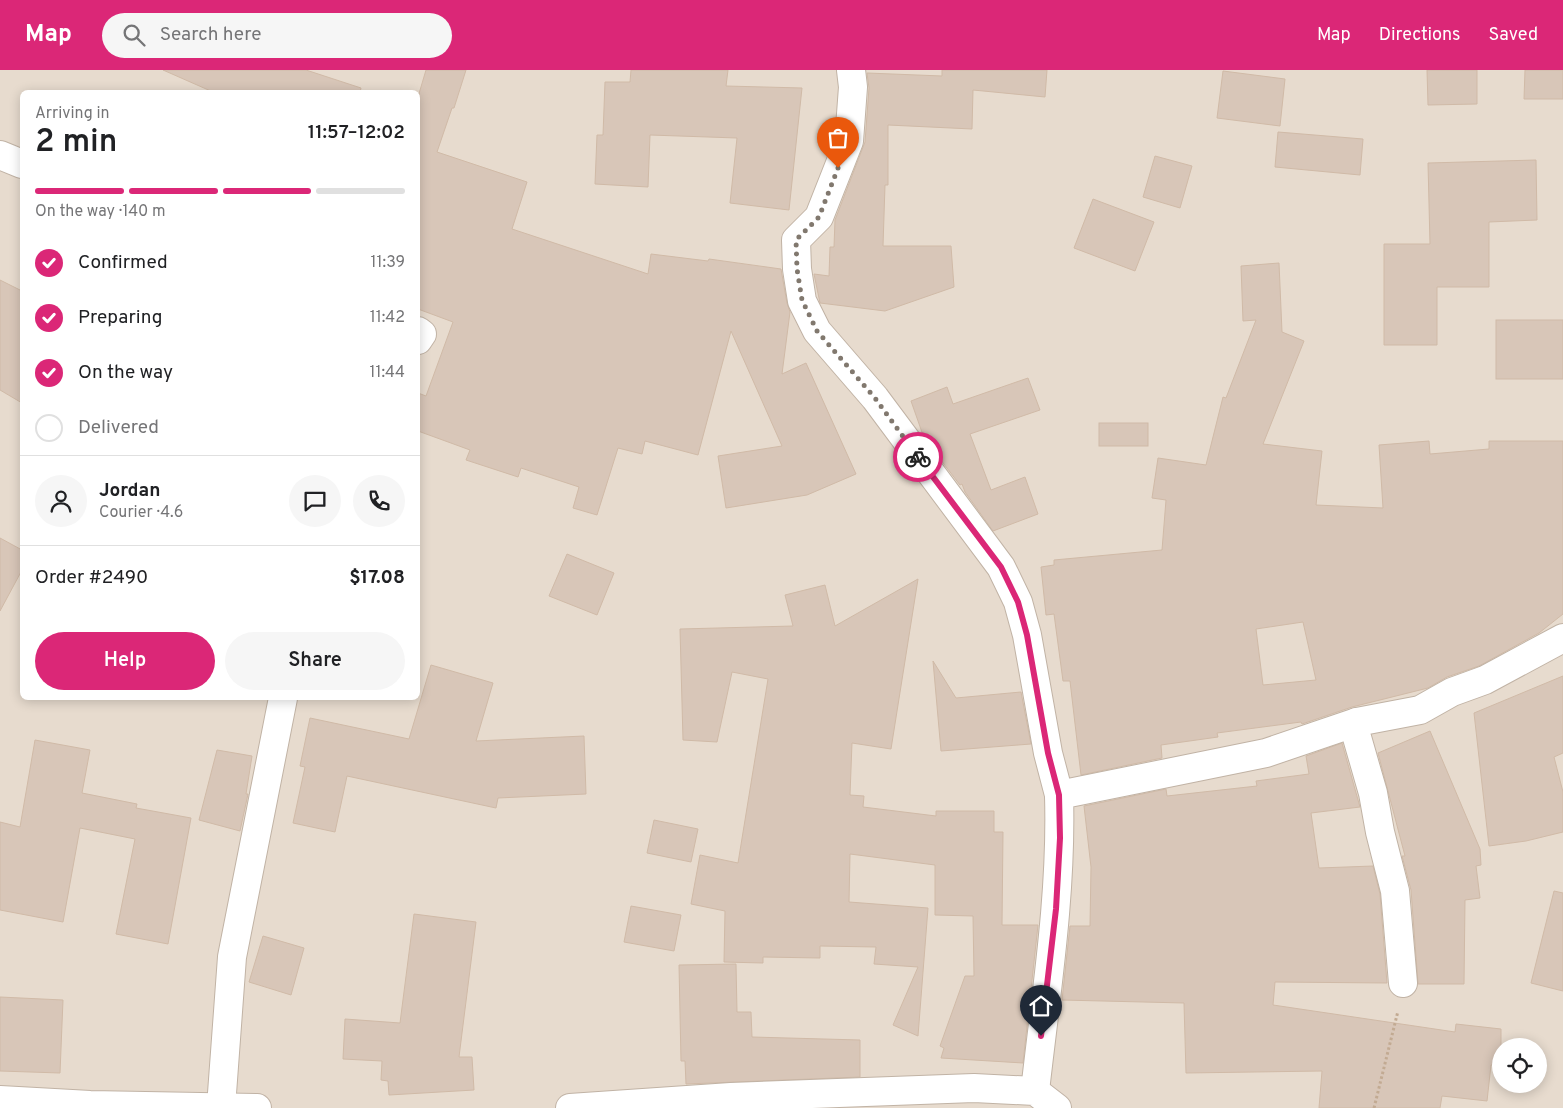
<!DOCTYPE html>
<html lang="en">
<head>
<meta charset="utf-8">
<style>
  :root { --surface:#fff; --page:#f6f6f6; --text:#202124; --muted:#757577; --line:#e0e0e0; --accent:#db2777 }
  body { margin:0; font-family:Overpass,sans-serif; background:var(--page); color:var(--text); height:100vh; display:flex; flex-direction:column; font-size:19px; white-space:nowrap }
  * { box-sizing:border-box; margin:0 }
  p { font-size:16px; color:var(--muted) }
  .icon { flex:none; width:28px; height:28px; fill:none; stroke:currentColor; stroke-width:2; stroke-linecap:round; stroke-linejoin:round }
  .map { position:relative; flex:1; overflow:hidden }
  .side { position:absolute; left:20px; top:20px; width:400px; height:610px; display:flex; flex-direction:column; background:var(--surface); border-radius:8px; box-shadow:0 2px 12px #0003 }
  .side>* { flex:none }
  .buttons { position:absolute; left:1492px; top:968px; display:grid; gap:10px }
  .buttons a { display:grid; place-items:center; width:55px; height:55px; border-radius:50%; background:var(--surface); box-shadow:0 2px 12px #0003; font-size:25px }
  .pin { position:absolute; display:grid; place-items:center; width:42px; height:42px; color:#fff; margin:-51px -21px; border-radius:50% 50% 50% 0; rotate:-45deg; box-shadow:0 0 5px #0007 }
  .pin .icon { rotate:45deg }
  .courier { position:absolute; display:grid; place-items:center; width:50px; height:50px; margin:-25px; border:4px solid #db2777; border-radius:50%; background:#fff; color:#222; box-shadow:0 1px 6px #0007 }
  .headline em { font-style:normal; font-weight:600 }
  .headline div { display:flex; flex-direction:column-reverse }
  .headline { display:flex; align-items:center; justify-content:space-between; height:85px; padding:0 15px }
  h1 { font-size:32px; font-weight:600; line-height:38px }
  .bar { display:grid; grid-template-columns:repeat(4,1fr); gap:8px 5px; align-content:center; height:60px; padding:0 15px }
  .bar i { height:6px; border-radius:4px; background:var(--line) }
  .bar .selected { background:var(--accent) }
  .bar p { grid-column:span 4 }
  .line { display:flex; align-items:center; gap:12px; padding:0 15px; border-top:1px solid var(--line) }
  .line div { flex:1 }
  .round { display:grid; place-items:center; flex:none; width:52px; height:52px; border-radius:26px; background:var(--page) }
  ol { padding:0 15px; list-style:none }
  li { display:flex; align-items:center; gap:15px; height:55px }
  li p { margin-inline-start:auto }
  li .icon { padding:5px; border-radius:50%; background:var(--accent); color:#fff; stroke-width:4 }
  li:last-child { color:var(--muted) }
  li i { width:28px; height:28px; border:2px solid var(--line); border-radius:50% }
  .primary-button { display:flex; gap:10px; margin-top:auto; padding:10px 15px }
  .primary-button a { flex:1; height:58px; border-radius:30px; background:var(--accent); color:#fff; font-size:20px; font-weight:600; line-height:58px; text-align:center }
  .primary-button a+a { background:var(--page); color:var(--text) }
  header { display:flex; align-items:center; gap:30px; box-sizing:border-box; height:70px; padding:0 25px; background:var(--accent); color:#fff }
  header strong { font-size:24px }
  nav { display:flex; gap:28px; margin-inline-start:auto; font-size:18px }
  .search { width:350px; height:45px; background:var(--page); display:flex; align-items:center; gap:12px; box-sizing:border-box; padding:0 18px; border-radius:28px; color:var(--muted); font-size:19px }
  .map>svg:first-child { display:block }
</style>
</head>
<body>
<header>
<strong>Map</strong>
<div class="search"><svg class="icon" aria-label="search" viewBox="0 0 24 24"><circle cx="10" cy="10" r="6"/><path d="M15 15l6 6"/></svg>Search here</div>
<nav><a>Map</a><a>Directions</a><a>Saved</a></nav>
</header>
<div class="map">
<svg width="1563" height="1038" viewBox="0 0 1563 1038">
  <rect width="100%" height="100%" fill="#f2eae0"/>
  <path fill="#e7dbce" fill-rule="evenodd" d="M0,0H1563V1038H0ZM22,22H418V628H22ZM1501,976H1539V1014H1501Z"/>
  <g fill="#d8c6b8" stroke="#d0baa7" fill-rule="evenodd">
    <path d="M163,0H306L361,18L360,22H213Z"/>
    <path d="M426,0H466L454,38H452L437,82L527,112L512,159L648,204L651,184L708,191L709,189L781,199L787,233L790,242L782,304L806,293L856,404L807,425L726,438L718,386L782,376L731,261L698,385L645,371L642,384L618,378L597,445L573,438L579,417L521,398L518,407L466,390L470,380L418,361V323L426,326L453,252L418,239V27Z"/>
    <path d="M631,0H728L726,16L802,18L789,140L730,133L737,68L650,65L648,117L595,114L597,65H603L605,12H630Z"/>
    <path d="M942,0H1047L1045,27L973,20L972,59L888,55V115H885L883,176H951L954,217L885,241L820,233L814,204L829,206L830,177H834L835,150L865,72L869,18L867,3L942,6Z"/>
    <path d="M1427,0H1477V34L1428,35Z"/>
    <path d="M1525,0H1563V29H1524Z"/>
    <path d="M1223,1L1285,9L1280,56L1217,48Z"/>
    <path d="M1278,62L1363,69L1360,105L1275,97Z"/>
    <path d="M1155,86L1192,96L1180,138L1143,127Z"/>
    <path d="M1536,90L1537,150L1489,152V217H1437V275H1384V174H1430L1428,93Z"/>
    <path d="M1093,129L1154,152L1135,201L1074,178Z"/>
    <path d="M1279,193L1282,262L1304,271L1263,374L1322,381L1316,435L1383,438L1379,375L1429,371L1430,384L1489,379V371H1563V544L1539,563L1479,596L1447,607L1428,618L1352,637L1302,654L1301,652L1217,663L1218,667L1161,675L1162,688L1081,705L1070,611H1063L1054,544L1046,545L1041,497L1054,495V490L1162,480L1166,430L1152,428L1158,388L1206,395L1223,327L1226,328L1256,250L1243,251L1241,196ZM1303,552L1316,610L1263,615L1256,559Z"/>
    <path d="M0,210L22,221V333L0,320Z"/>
    <rect x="1496" y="250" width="67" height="59"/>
    <path d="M1028,308L1040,340L970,364L991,420L1025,407L1038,444L993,461L965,422L962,414L960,415L924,368L911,331L947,317L953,334Z"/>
    <rect x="1099" y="353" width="49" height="23"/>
    <path d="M0,468L22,480V500L0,541Z"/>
    <path d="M567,484L614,503L597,545L549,526Z"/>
    <path d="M918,509L891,679L852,673L850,725L864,726L863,737L936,746V741H994V762H1003L1002,855H1038L1023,993L941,988L944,978L940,976L965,906H974L973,846L935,845V795L850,784L849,832L928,838L918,966L893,955L918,897L874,894L876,877L820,876V888L763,887V893L724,892L725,841L691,834L700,785L738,793L768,609L732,602L717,672L683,670L680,559L793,556L785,525L825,515L835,556Z"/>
    <path d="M933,591L956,628L1021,622L1031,674L941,681Z"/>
    <path d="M431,595L493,613L476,671L584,666L586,724L498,728L496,738L347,706L335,762L293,753L305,697L300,696L310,648L409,669Z"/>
    <path d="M1563,606V683L1554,687L1563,722V762L1526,771L1489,776L1474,643Z"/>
    <path d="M1430,661L1480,779L1481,795L1476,796L1480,828L1465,830L1464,914H1418L1411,820L1402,786H1405L1378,683Z"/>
    <path d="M35,670L90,680L82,723L137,734L136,738L191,748L168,874L116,864L135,769L80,758L63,852L0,840V752L20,757Z"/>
    <path d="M1342,673L1360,737L1311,743L1319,798L1373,796L1380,824L1387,913L1275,912L1273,935L1455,962L1456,954L1501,959V996L1491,995L1487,1031L1442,1026L1440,1038H1319L1322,1001L1186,1003L1184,933L1062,930L1070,856H1090L1091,797L1084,736L1166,719L1167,726L1257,716L1256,711L1309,704L1306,686Z"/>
    <path d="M217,680L252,686L246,724H248L240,761L199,750Z"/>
    <path d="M654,750L698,759L691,792L647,783Z"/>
    <path d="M1554,821L1563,823V921L1531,913Z"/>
    <path d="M631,836L681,845L674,881L624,872Z"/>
    <path d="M414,844L476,852L459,987H472L474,1020L389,1025L388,1011L381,1010L382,991L343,989L345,949L400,953Z"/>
    <path d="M263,866L304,878L291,925L249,912Z"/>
    <path d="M736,894L737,942H751L752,967L860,970V1007L686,1014L685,991H681L679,895Z"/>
    <path d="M0,927L63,930L60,1003L0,1001Z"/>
  </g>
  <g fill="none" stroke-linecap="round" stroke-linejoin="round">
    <defs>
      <g id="minor">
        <path d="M851,0L853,17L849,71L819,147L796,170L797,199L802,231L817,261L875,328L1001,497L1018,532L1027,565L1048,683L1059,725"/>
        <path d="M0,85L22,94"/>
        <path d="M418,261L422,264L418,270"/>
        <path d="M1357,652L1356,664L1373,723L1380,762L1395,821L1403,913"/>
        <path d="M1035,1021C1046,923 1062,824 1059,725L1266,683L1357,652L1420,640L1452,622L1485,610L1563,568"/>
        <path d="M0,1030L90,1035L257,1038"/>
        <path d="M221,1037L232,887L283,628"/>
        <path d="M570,1038L731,1027L974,1018L1035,1021L1057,1038"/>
      </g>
    </defs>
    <use href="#minor" stroke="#c1b3a5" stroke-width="30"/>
    <path stroke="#c2aa92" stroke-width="3" stroke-dasharray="2.5 2.5" stroke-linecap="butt" d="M1374,1038L1398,941"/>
    <use href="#minor" stroke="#fff" stroke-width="28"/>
  </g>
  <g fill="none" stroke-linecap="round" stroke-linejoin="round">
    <path stroke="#81786e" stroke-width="5" stroke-dasharray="0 9" d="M838,98L819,147L796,170L797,199L802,230L817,261L875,328L918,387"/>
    <path stroke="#db2777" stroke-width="6" d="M918,387L1001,497L1018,532L1027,565L1048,683L1059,725L1060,768L1056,839L1041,966"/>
  </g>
</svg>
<div class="buttons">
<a><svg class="icon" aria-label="locate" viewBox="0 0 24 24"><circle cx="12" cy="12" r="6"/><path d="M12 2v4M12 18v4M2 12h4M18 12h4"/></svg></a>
</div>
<div class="pin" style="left:838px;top:98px;background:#ea580c"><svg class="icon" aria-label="bag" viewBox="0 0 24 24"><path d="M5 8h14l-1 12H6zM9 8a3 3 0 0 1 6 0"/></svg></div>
<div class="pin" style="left:1041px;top:966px;background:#1f2937"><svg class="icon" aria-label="home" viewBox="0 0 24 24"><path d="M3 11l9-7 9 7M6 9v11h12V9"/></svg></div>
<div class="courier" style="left:918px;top:387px"><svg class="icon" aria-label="bike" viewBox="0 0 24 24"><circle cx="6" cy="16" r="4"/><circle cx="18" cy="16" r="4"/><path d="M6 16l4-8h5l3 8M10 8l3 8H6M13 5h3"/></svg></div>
<section class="side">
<div class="headline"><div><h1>2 min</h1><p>Arriving in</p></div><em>11:57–12:02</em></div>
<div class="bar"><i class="selected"></i><i class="selected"></i><i class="selected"></i><i></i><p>On the way · 140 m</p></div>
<ol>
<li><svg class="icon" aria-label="check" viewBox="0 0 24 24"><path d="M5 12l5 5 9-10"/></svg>Confirmed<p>11:39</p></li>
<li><svg class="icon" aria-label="check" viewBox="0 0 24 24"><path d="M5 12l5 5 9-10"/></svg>Preparing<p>11:42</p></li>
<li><svg class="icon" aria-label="check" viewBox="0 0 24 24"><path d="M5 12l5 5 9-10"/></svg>On the way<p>11:44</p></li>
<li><i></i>Delivered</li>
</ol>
<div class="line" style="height:90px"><a class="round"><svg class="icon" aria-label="person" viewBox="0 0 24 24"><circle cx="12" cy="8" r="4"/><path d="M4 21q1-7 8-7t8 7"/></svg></a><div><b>Jordan</b><p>Courier · 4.6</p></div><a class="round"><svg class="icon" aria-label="chat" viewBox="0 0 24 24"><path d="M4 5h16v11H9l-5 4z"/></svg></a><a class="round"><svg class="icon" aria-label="phone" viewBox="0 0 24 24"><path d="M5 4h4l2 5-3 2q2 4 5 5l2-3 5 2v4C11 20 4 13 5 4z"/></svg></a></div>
<div class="line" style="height:65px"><div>Order #2490</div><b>$17.08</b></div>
<div class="primary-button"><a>Help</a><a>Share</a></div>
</section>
</div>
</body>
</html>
